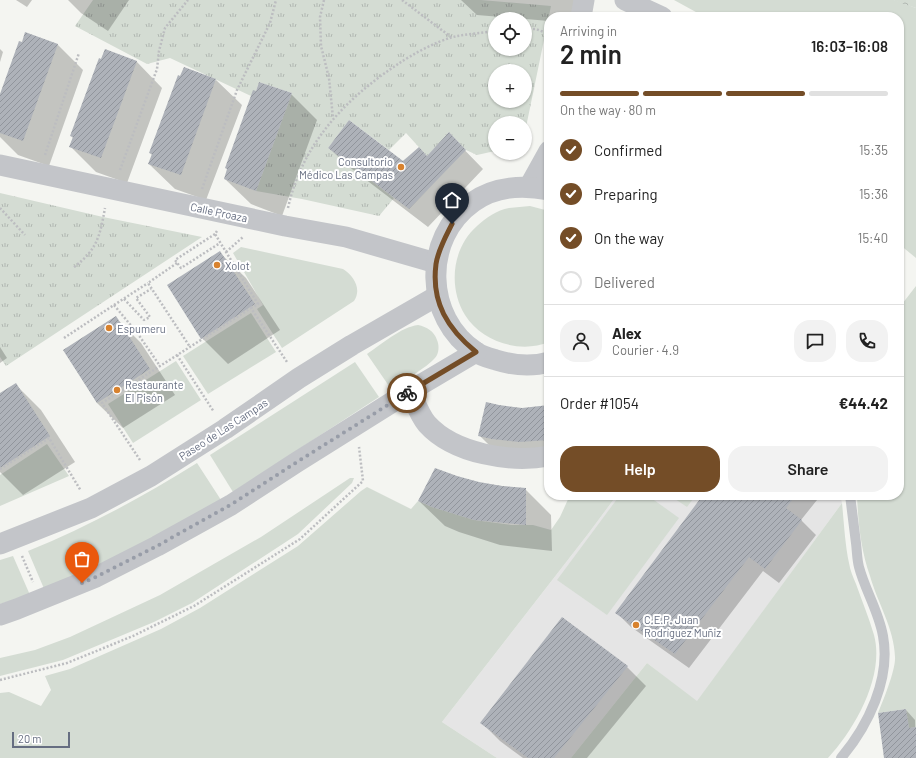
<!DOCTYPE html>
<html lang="en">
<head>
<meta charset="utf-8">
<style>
  :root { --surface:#fff; --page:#f2f2f2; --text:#222; --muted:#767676; --line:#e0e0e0; --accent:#744d27 }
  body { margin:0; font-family:Barlow,sans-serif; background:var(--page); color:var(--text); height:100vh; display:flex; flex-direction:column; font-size:15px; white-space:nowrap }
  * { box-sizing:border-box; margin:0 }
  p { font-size:13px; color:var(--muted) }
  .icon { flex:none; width:22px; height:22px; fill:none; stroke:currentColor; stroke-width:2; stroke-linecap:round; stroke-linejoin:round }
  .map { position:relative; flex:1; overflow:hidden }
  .sheet { position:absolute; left:544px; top:12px; width:360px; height:488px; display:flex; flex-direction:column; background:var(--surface); border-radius:16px; box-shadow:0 1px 3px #0004 }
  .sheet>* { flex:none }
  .controls { position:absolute; left:488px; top:12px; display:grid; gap:8px }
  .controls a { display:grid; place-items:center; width:44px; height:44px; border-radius:50%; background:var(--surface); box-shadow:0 1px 3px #0004; font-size:20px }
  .scale { position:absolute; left:12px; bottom:10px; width:58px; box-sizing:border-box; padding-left:4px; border:2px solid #666e81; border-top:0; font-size:11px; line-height:14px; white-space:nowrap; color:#666e81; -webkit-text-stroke:3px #fff; paint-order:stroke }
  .pin { position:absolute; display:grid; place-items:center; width:34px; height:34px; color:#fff; margin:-41px -17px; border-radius:50% 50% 50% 0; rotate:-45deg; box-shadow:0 0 4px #0007 }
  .pin .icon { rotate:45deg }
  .courier { position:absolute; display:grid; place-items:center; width:40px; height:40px; margin:-20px; border:3px solid #744d27; border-radius:50%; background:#fff; color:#222; box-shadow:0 1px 5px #0007 }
  .headline em { font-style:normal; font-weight:600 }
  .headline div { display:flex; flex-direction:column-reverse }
  .headline { display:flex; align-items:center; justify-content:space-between; height:68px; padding:0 16px }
  h1 { font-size:26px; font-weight:600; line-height:30px }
  .bar { display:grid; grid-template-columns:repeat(4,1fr); gap:6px 4px; align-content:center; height:48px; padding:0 16px }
  .bar i { height:5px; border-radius:3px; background:var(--line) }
  .bar .current { background:var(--accent) }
  .bar p { grid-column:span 4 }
  .line { display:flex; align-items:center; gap:10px; padding:0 16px; border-top:1px solid var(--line) }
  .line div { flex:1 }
  .round { display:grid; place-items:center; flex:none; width:42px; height:42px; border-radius:16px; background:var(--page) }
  ol { padding:0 16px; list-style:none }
  li { display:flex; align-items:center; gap:12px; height:44px }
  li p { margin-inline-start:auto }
  li .icon { padding:4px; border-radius:50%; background:var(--accent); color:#fff; stroke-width:4 }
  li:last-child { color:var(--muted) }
  li i { width:22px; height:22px; border:2px solid var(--line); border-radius:50% }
  .action { display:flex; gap:8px; margin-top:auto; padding:8px 16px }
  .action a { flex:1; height:46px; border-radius:16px; background:var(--accent); color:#fff; font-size:16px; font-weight:600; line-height:46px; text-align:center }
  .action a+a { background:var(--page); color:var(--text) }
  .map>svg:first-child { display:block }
</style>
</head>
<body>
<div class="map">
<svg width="916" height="758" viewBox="0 0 916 758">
  <defs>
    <pattern id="forest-crowns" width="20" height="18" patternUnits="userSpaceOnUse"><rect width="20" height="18" fill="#d4dcd3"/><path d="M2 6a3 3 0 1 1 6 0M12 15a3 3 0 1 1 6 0" fill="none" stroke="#b0b7b1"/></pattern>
    <pattern id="park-tufts" width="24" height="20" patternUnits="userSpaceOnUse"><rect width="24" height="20" fill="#d4dcd3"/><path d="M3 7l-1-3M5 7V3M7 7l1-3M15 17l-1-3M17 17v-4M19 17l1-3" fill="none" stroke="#b0b7b1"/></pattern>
    <pattern id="building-hatch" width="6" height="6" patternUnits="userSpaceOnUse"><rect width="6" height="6" fill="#aeb2b9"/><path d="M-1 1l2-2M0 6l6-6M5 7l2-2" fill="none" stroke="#91959c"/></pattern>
  </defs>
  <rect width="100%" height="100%" fill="#f4f5f1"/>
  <path fill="#e5e5e5" d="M617,495H840L842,503L697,702L647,663L571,758H497L442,722L588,534Z"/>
  <g fill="#d4dcd3">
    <path d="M674,0H894L916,8V258L899,244V17H705Z"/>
    <path d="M530,206L549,211V342C520,354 482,342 465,315C448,287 452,248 477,226C486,218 497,210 509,208C516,207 523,207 530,206Z"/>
    <path d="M241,247L343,269C354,276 362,289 354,301L282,348L257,309L263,305L233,253Z"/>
    <path d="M916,286V727L909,728L906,709L878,713C883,701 896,669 895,657C894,628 878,604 870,576C861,550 858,523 857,495H899V308Z"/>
    <path d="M251,313L276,352L208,394L183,356Z"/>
    <path d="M418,325C427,327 434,331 437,340C439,344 439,351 437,355C432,365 401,382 391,389L367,354C382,344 401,327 418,325Z"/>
    <path d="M176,361L201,400L133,443L108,404Z"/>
    <path d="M355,362L379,397L233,492L210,455Z"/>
    <path d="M47,444L69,476L0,506V475Z"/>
    <path d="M197,463L221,500L166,533L45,591L28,551C87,527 143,497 197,463Z"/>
    <path d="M350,478H354L352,483L298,534L192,603L154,622L63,660L0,676V658L35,650L70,637L160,595L261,537Z"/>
    <path d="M367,487L411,509L418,501L432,507L474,520L511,525H533L551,530L560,517L570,495H617L588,534L442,722L497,758H0V693L9,692L41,706L51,690L45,676L70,669L161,629L200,608L298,546L361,491Z"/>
    <path d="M620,495H647L679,518L607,615L557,580Z"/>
    <path d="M669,495H696L687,507Z"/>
    <path d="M842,503C844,523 845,544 849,563C850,570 853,577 856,584C862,601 869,618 874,635C885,676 855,729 828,758H571L647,663L697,701Z"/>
    <path d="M13,556L30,595L0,604V560Z"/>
  </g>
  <path fill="url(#forest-crowns)" d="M894,0H916V8L895,1Z"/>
  <g fill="url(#park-tufts)" fill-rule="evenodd">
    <path d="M93,0H481L551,6L525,132V123H495V151L477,155L466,150L449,132L427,156L406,133L389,150L349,120L328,148L394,198L379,216L302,199L256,191L292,93L259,82L256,91L251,96L170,58L147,64L75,26ZM495,19H525V49H495ZM495,71H525V101H495Z"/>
    <path d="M0,193L103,217L202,237L6,366L0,357Z"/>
  </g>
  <g fill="#0003">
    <path d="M16,0H32L27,7Z"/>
    <path d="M68,0H129L108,31L81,13Z"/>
    <path d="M461,0H581L579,17H549V21L477,15Z"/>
    <path d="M57,44L83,70L49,166L18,155L0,137V97Z"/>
    <path d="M0,49L3,52L0,62Z"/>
    <path d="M105,50L137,62L162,88L127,183L96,172L70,146L73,138L71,136Z"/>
    <path d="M216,80L242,105L206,200L175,189L149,164L152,155L150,153Z"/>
    <path d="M291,94L317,120L282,216L251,204L225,179Z"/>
    <path d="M449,134L483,169L428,227L348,166L329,148L403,162L428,157Z"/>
    <path d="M220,253L246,278L280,330L228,364L202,338Z"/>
    <path d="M115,317L141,343L175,395L123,428L97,403L64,350Z"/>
    <path d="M0,347L7,358L0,363Z"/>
    <path d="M15,384L41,410L75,462L23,495L0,472V394Z"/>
    <path d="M549,406V467L532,466L505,461L480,436L522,409Z"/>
    <path d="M456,477L479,483L525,489L551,515L552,551L500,545L459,532L445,526L419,501Z"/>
    <path d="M704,495H821L801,520L816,535L779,583L763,571L689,668L631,627L617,613Z"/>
    <path d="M563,618L627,667L646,686L587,758H523L500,741L481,722Z"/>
    <path d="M906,710L915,720L916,758H885Z"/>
  </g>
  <g fill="url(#building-hatch)">
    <path d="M25,32L58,44L23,141L0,133V94L19,41L22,42Z"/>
    <path d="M105,49L137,61L101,158L69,147L73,137L70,136L99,58L101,59Z"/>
    <path d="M184,67L216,79L181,175L148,164L152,154L149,153L178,75L180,76Z"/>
    <path d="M259,82L292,93L256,191L224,179L227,169L225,168L253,90L256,91Z"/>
    <path d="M349,120L403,161L419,147L427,156L449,132L466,150L409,209L328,148Z"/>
    <path d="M220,251L255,304L201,339L167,285Z"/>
    <path d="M116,316L150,369L97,403L63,350Z"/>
    <path d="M16,383L50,436L0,468V393Z"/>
    <path d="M486,402L499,405L522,408L549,405V440L519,442L492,439L478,436Z"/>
    <path d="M435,468L457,476L479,482L502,486L526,488V525L474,520L432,507L418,501Z"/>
    <path d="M703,495H796L786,508L802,520L765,569L749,557L675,654L615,613Z"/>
    <path d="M562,617L628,666L554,758H528L480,723Z"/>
    <path d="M906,709L909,728L916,727V758H884L878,713Z"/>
  </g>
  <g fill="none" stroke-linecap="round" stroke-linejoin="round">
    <g stroke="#bcbdc0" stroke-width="2.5" stroke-dasharray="2 2" stroke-linecap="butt">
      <path d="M324,0L320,17L321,46L329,78L333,118"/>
      <path d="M402,0L451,37"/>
      <path d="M525,29H536L549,34"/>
      <path d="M45,155L79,53"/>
      <path d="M120,170L157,69L159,51L165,28L188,0"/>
      <path d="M202,189L237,90L270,23L276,0"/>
      <path d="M0,208L25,235"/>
      <path d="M288,208C302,144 345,99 398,64C413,54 435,42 453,37C466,34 481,33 495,31"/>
      <path d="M217,231L215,234L258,304L251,308"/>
      <path d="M215,234L175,260L181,268L220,243"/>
      <path d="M226,252L243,237"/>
      <path d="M177,263L148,283L190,347"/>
      <path d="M74,267C97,250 100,236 105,208"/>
      <path d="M124,299L144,320L150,317L136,298L151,289"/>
      <path d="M114,305L148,283"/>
      <path d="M64,338L114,305L138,334L160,366"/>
      <path d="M177,355L214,412"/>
      <path d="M140,460L102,403L251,308L287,362"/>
      <path d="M0,469L49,438L81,491"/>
      <path d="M22,556L33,582"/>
      <path d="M0,680L67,663L133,636L194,606L300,539L363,481L359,447"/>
    </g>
    <path stroke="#c3c5c9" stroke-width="10" d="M841,758C868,726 891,679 883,636C879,612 865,590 859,567C857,560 857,551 856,543C854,527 852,511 850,495"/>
    <g stroke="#c3c5c9" stroke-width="21">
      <path d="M625,0L662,17"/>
      <path d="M581,17L584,0"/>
      <path d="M0,165L285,226L346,237L436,263"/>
      <path d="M529,187L549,151"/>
      <path d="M549,190C524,185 495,186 473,202C422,238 424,318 476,352C481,356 489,358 496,360C512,365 532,367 549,362"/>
      <path d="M410,391C415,402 420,416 427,424C454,454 511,463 549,456"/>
      <path d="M0,544L91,508L151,476L225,429L299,378L352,345L437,296"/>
      <path d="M0,615L17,609L96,577L157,546L231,505L297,462L410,391L476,352"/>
    </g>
  </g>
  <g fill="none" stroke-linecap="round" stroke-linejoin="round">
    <path stroke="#989da8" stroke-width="4" stroke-dasharray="0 7.2" d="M82,583L96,577L157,546L232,504L297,462L407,393"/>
    <path stroke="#744d27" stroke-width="5" d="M407,393L476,352C448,329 431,303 436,264C438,250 446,236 452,224"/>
  </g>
  <g fill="#d8822e" stroke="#fff" stroke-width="1.5">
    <circle cx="401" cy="167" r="4"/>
    <circle cx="217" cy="265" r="4"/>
    <circle cx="109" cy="328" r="4"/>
    <circle cx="117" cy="390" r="4"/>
    <circle cx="636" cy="625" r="4"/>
  </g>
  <g text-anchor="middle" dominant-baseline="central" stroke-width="4" stroke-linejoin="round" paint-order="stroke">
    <g font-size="11" fill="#666e81" stroke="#fff" text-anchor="start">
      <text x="393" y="161" text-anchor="end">Consultorio<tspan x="393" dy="13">Médico Las Campas</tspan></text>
      <text x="225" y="265">Xolot</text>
      <text x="117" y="328">Espumeru</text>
      <text x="125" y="384">Restaurante<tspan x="125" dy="13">El Pisón</tspan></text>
      <text x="644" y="619">C.E.P. Juan<tspan x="644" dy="13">Rodríguez Muñiz</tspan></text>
    </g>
    <g font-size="11" fill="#666e81" stroke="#fff">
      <text transform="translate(219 212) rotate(12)">Calle Proaza</text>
      <text transform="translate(223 429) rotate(-33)">Paseo de Las Campas</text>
    </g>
  </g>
</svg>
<div class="controls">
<a><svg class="icon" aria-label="locate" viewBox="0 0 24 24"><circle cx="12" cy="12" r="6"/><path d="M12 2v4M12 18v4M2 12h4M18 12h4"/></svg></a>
<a>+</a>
<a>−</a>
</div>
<div class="scale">20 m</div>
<div class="pin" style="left:82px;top:583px;background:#ea580c"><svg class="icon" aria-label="bag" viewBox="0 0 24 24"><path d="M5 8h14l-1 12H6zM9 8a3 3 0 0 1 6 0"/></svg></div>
<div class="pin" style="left:452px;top:224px;background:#1f2937"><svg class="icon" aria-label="home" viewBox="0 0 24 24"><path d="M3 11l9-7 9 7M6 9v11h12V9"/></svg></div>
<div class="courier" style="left:407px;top:393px"><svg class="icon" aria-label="bike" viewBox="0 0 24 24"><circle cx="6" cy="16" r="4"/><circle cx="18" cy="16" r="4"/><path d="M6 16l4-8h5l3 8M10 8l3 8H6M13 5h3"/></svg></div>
<section class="sheet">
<div class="headline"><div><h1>2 min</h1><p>Arriving in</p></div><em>16:03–16:08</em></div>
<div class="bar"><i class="current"></i><i class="current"></i><i class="current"></i><i></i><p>On the way · 80 m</p></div>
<ol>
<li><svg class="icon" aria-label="check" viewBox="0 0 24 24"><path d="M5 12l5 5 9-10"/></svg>Confirmed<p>15:35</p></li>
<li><svg class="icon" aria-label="check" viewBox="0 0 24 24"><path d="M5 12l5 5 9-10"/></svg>Preparing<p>15:36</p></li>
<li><svg class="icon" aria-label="check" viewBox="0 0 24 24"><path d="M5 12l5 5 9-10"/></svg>On the way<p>15:40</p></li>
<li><i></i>Delivered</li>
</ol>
<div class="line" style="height:72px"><a class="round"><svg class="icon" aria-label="person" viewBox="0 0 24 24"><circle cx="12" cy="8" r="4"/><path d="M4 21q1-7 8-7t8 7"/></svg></a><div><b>Alex</b><p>Courier · 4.9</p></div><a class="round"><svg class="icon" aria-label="chat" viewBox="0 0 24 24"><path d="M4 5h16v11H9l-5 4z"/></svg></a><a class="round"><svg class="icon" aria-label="phone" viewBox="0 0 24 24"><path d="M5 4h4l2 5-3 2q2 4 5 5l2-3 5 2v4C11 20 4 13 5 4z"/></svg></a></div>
<div class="line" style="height:52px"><div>Order #1054</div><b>€44.42</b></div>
<div class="action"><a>Help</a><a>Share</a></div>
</section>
</div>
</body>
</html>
